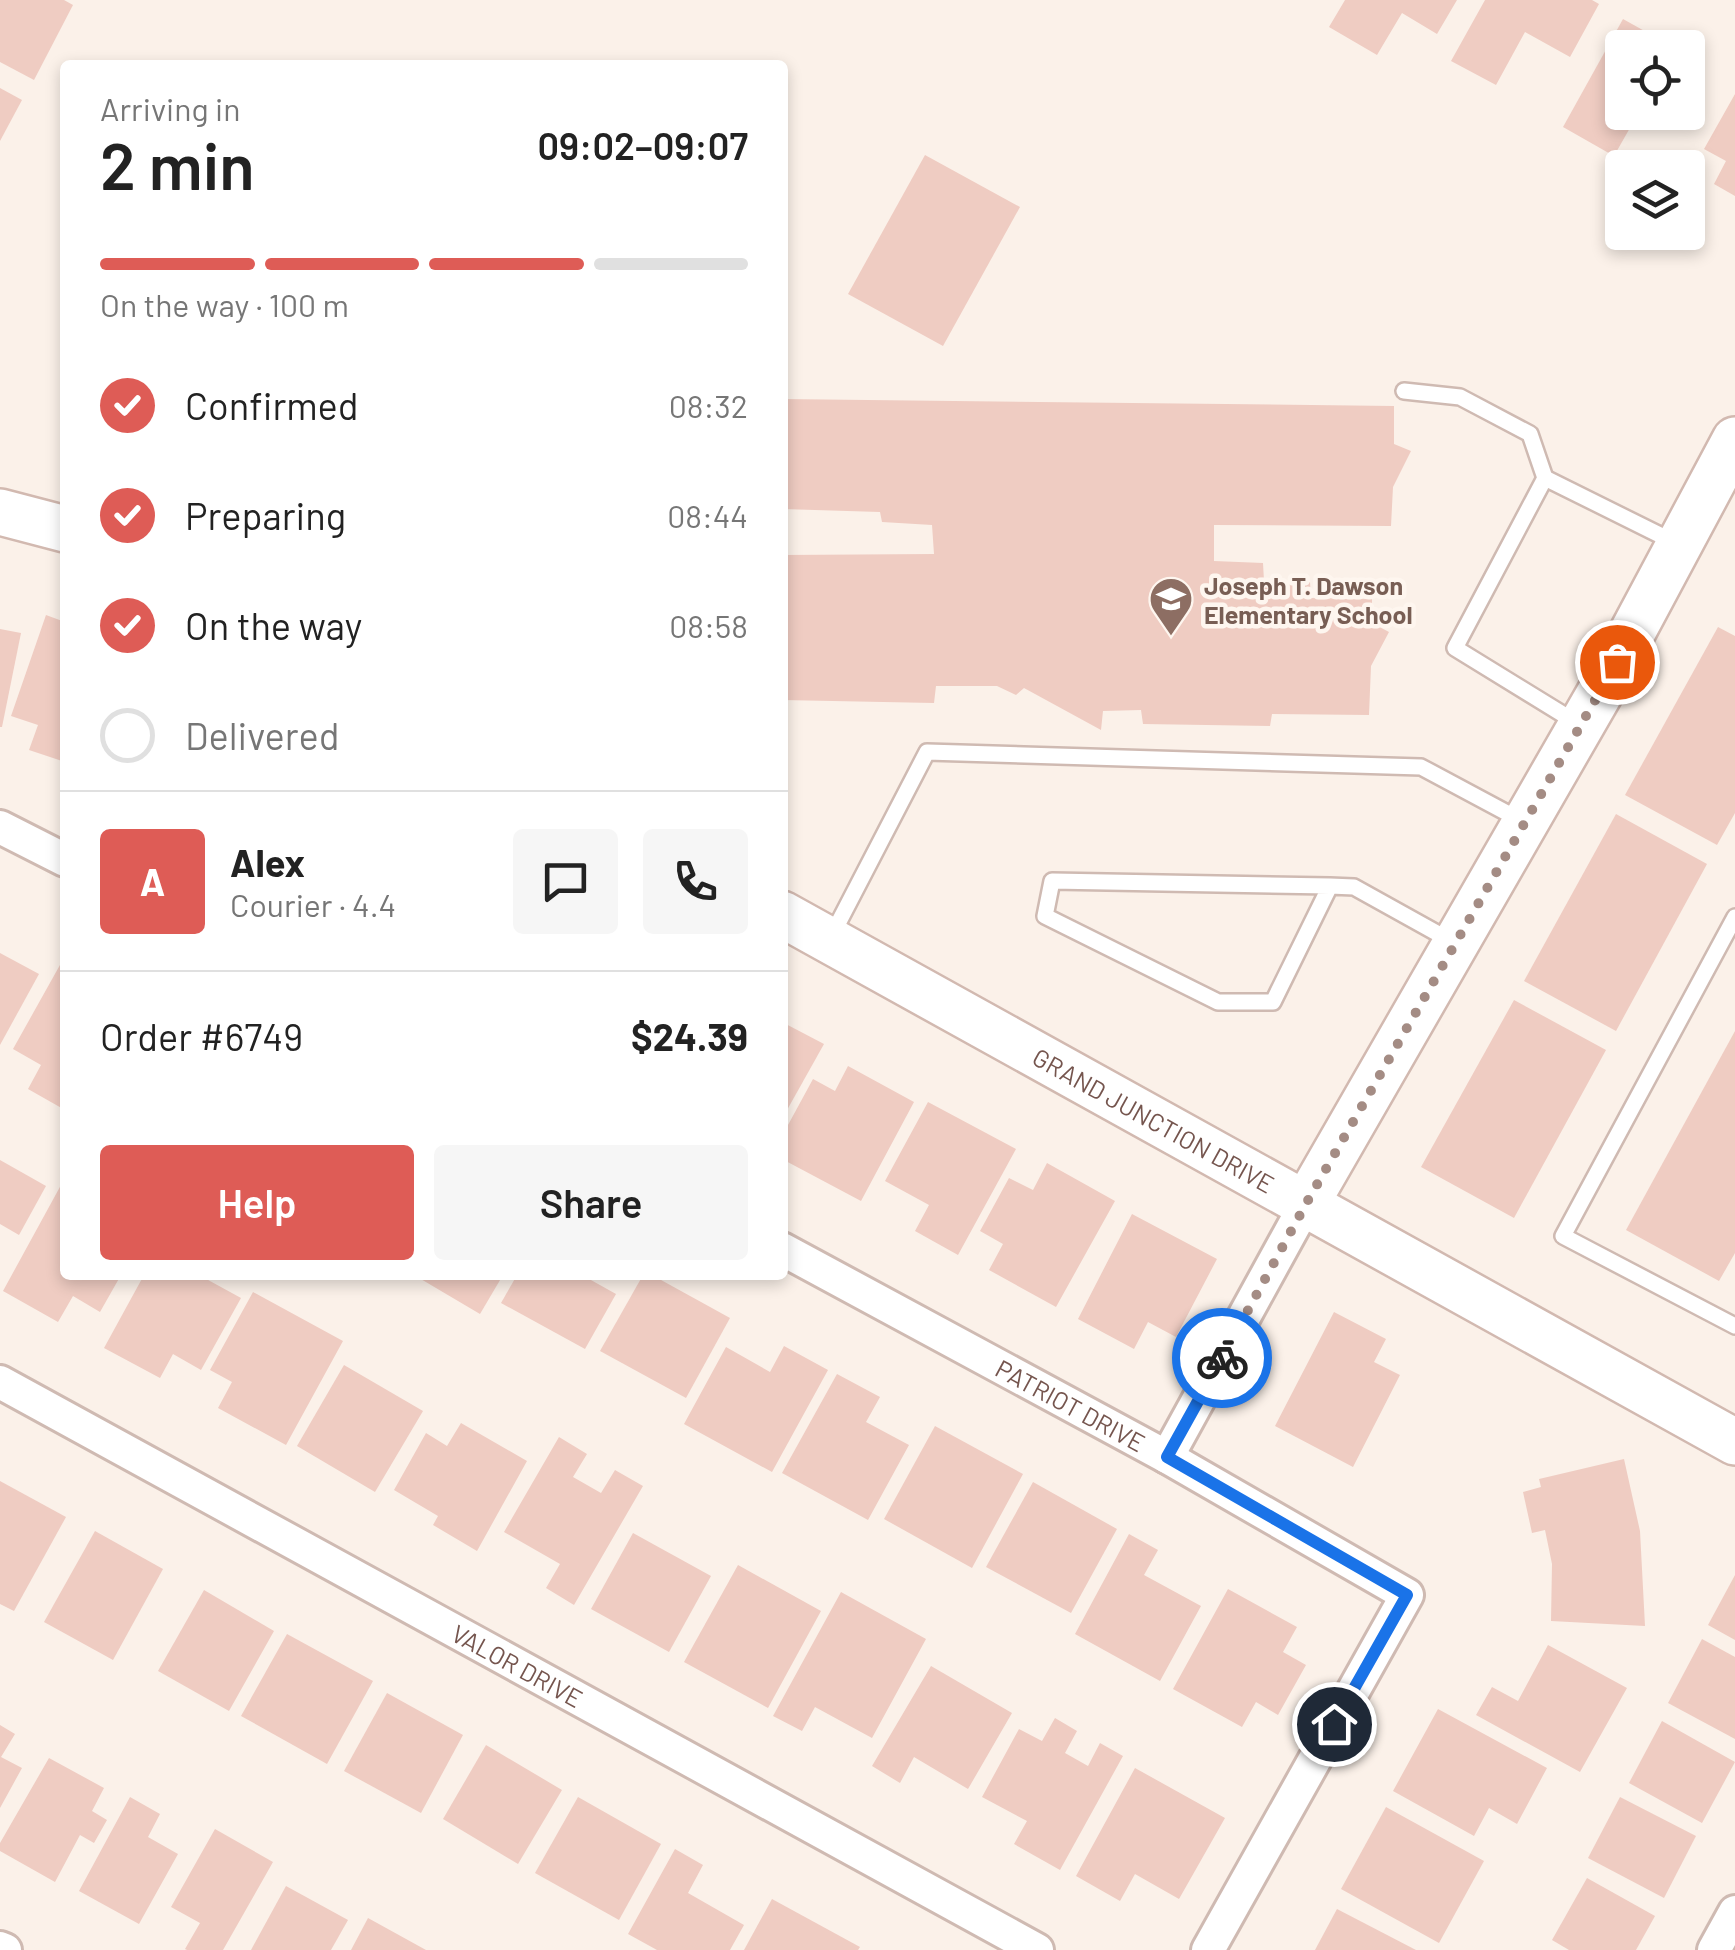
<!DOCTYPE html>
<html lang="en">
<head>
<meta charset="utf-8">
<style>
  :root { --surface:#fff; --page:#f6f6f6; --text:#222; --muted:#767676; --line:#e0e0e0; --accent:#de5c56 }
  body { margin:0; font-family:Barlow,sans-serif; background:var(--page); color:var(--text); height:100vh; display:flex; flex-direction:column; font-size:38px; white-space:nowrap }
  * { box-sizing:border-box; margin:0 }
  p { font-size:32px; color:var(--muted) }
  .icon { flex:none; width:55px; height:55px; fill:none; stroke:currentColor; stroke-width:2; stroke-linecap:round; stroke-linejoin:round }
  .map { position:relative; flex:1; overflow:hidden }
  .panel { position:absolute; left:60px; top:60px; width:728px; height:1220px; display:flex; flex-direction:column; background:var(--surface); border-radius:10px; box-shadow:0 5px 15px #0003 }
  .panel>* { flex:none }
  .tools { position:absolute; left:1605px; top:30px; display:grid; gap:20px }
  .tools a { display:grid; place-items:center; width:100px; height:100px; border-radius:10px; background:var(--surface); box-shadow:0 5px 15px #0003; font-size:50px }
  .pin { position:absolute; display:grid; place-items:center; width:85px; height:85px; color:#fff; margin:-42px; border:5px solid #fff; border-radius:50%; box-shadow:0 2px 10px #0007 }
  .courier { position:absolute; display:grid; place-items:center; width:100px; height:100px; margin:-50px; border:8px solid #1a73e8; border-radius:50%; background:#fff; color:#222; box-shadow:0 2px 12px #0007 }
  .overview em { font-style:normal; font-weight:600 }
  .overview div { display:flex; flex-direction:column-reverse }
  .overview { display:flex; align-items:center; justify-content:space-between; height:170px; padding:0 40px }
  h1 { font-size:65px; font-weight:600; line-height:75px }
  .bar { display:grid; grid-template-columns:repeat(4,1fr); gap:15px 10px; align-content:center; height:120px; padding:0 40px }
  .bar i { height:12px; border-radius:8px; background:var(--line) }
  .bar .current { background:var(--accent) }
  .bar p { grid-column:span 4 }
  .line { display:flex; align-items:center; gap:25px; padding:0 40px; border-top:2px solid var(--line) }
  .line div { flex:1 }
  .round { display:grid; place-items:center; flex:none; width:105px; height:105px; border-radius:10px; background:var(--page) }
  ol { padding:0 40px; list-style:none }
  li { display:flex; align-items:center; gap:30px; height:110px }
  li p { margin-inline-start:auto }
  li .icon { padding:10px; border-radius:50%; background:var(--accent); color:#fff; stroke-width:4 }
  li:last-child { color:var(--muted) }
  li i { width:55px; height:55px; border:5px solid var(--line); border-radius:50% }
  .cta { display:flex; gap:20px; margin-top:auto; padding:20px 40px }
  .cta a { flex:1; height:115px; border-radius:10px; background:var(--accent); color:#fff; font-size:40px; font-weight:600; line-height:115px; text-align:center }
  .cta a+a { background:var(--page); color:var(--text) }
  .map>svg:first-child { display:block }
</style>
</head>
<body>
<div class="map">
<svg width="1735" height="1950" viewBox="0 0 1735 1950">
  <rect width="100%" height="100%" fill="#fbf1e9"/>
  <g fill="#efccc2">
    <path d="M0,0H64L73,5L34,80L0,62Z"/>
    <path d="M1345,0H1457L1437,34L1402,13L1377,55L1329,27Z"/>
    <path d="M1485,0H1592L1599,4L1570,57L1525,32L1496,85L1451,61Z"/>
    <path d="M1623,19L1675,48H1622V112H1639L1614,156L1563,127Z"/>
    <path d="M1688,54L1700,61L1688,85Z"/>
    <path d="M0,88L22,100L0,141Z"/>
    <path d="M1735,94V196L1714,184L1726,161L1704,149Z"/>
    <path d="M925,155L1020,207L943,346L848,294Z"/>
    <path d="M782,399L1394,406V444L1411,451L1393,487L1391,526L1214,525V561L1263,563L1264,581L1310,582L1311,598L1372,599V623L1389,632L1371,666L1369,715L1272,714L1270,726L1143,724L1141,710L1103,711L1101,730L1024,688L1016,695L997,686H936L934,703L782,700V555L934,554L932,525L882,522L880,512L782,509Z"/>
    <path d="M46,615L65,622V762L29,750L38,725L11,716Z"/>
    <path d="M1718,627L1735,636V813L1717,845L1625,795Z"/>
    <path d="M0,629L21,633L2,727H0Z"/>
    <path d="M1616,814L1707,864L1616,1031L1524,981Z"/>
    <path d="M0,953L39,974L0,1045Z"/>
    <path d="M65,956V1110L28,1089L41,1065L13,1049Z"/>
    <path d="M1514,1000L1606,1050L1514,1218L1421,1167Z"/>
    <path d="M782,1022L824,1044L782,1119Z"/>
    <path d="M1735,1031V1253L1719,1281L1626,1230Z"/>
    <path d="M848,1066L914,1102L861,1201L782,1159V1136L813,1079L835,1091Z"/>
    <path d="M928,1102L1016,1149L958,1255L915,1231L929,1205L885,1181Z"/>
    <path d="M0,1160L46,1186L19,1235L0,1224Z"/>
    <path d="M1047,1163L1115,1201L1056,1307L989,1270L1003,1244L980,1231L1009,1178L1033,1190Z"/>
    <path d="M61,1185L65,1187V1275H121L100,1312L73,1296L58,1322L3,1291Z"/>
    <path d="M1132,1214L1217,1259L1176,1337L1148,1322L1134,1349L1078,1319Z"/>
    <path d="M144,1275H199L241,1298L201,1370L173,1354L160,1378L104,1348Z"/>
    <path d="M414,1275H503L480,1314Z"/>
    <path d="M517,1275H582L616,1294L585,1349L501,1303Z"/>
    <path d="M643,1275H652L730,1318L686,1398L600,1351Z"/>
    <path d="M253,1292L343,1341L286,1445L218,1408L232,1382L210,1370Z"/>
    <path d="M1334,1312L1386,1339L1374,1362L1400,1375L1353,1467L1275,1426Z"/>
    <path d="M784,1346L828,1370L772,1472L684,1424L726,1347L770,1372Z"/>
    <path d="M344,1365L423,1411L375,1492L297,1446Z"/>
    <path d="M837,1374L880,1397L866,1422L909,1445L868,1520L782,1473Z"/>
    <path d="M461,1423L527,1461L477,1551L433,1525L438,1516L394,1490L426,1433L447,1446Z"/>
    <path d="M935,1426L1023,1474L972,1568L884,1519Z"/>
    <path d="M559,1437L587,1454L573,1477L601,1493L615,1470L643,1486L574,1605L546,1588L560,1564L504,1532Z"/>
    <path d="M1624,1459L1640,1531L1645,1626L1551,1621L1552,1564L1545,1530L1532,1533L1523,1492L1541,1487L1539,1479Z"/>
    <path d="M0,1481L66,1517L14,1611L0,1604Z"/>
    <path d="M1033,1482L1117,1529L1071,1613L986,1567Z"/>
    <path d="M95,1531L163,1569L113,1660L44,1622Z"/>
    <path d="M633,1533L711,1576L669,1652L591,1609Z"/>
    <path d="M1129,1534L1158,1550L1144,1575L1201,1606L1160,1681L1075,1634Z"/>
    <path d="M738,1565L821,1611L768,1708L684,1662Z"/>
    <path d="M1735,1575V1640L1708,1625Z"/>
    <path d="M1228,1589L1297,1627L1283,1652L1306,1665L1278,1715L1256,1702L1242,1727L1173,1689Z"/>
    <path d="M204,1590L274,1631L229,1711L158,1671Z"/>
    <path d="M841,1592L926,1639L872,1738L815,1707L802,1731L773,1716Z"/>
    <path d="M287,1634L373,1681L327,1764L241,1716Z"/>
    <path d="M1702,1639L1735,1657V1739L1668,1703Z"/>
    <path d="M1548,1645L1627,1688L1580,1772L1476,1715L1492,1687L1518,1701Z"/>
    <path d="M931,1666L1012,1713L968,1789L914,1757L900,1783L872,1766Z"/>
    <path d="M387,1693L463,1735L421,1813L344,1771Z"/>
    <path d="M1438,1709L1547,1768L1517,1824L1489,1808L1474,1836L1393,1791Z"/>
    <path d="M1055,1718L1077,1731L1065,1753L1088,1766L1100,1743L1123,1756L1060,1870L1014,1844L1027,1821L982,1797L1019,1729L1042,1741Z"/>
    <path d="M1662,1721L1735,1762L1702,1823L1629,1783Z"/>
    <path d="M0,1725L15,1734L1,1757L22,1768L0,1808Z"/>
    <path d="M486,1745L562,1790L518,1864L443,1819Z"/>
    <path d="M49,1758L104,1788L92,1811L107,1820L94,1843L80,1835L55,1882L0,1851V1843Z"/>
    <path d="M1135,1768L1225,1818L1179,1899L1135,1874L1120,1901L1076,1876Z"/>
    <path d="M130,1797L160,1814L148,1837L178,1854L139,1924L79,1891Z"/>
    <path d="M578,1797L661,1844L619,1920L535,1873Z"/>
    <path d="M1620,1797L1696,1836L1664,1898L1588,1858Z"/>
    <path d="M1386,1807L1484,1861L1439,1943L1341,1889Z"/>
    <path d="M215,1829L273,1862L223,1950H187L185,1949L200,1923L171,1907Z"/>
    <path d="M675,1849L703,1865L688,1893L744,1925L730,1950H657L628,1934Z"/>
    <path d="M1587,1878L1655,1916L1636,1950H1569L1552,1940Z"/>
    <path d="M286,1886L348,1920L331,1950H251Z"/>
    <path d="M772,1899L860,1947L858,1950H744Z"/>
    <path d="M1337,1909L1416,1950H1315Z"/>
    <path d="M368,1918L426,1950H351Z"/>
  </g>
  <g fill="none" stroke-linecap="round" stroke-linejoin="round">
    <defs>
      <g id="lane">
        <path d="M1404,391L1460,397L1530,434L1545,478"/>
        <path d="M1577,723L1455,648L1545,478L1676,543"/>
        <path d="M1330,886L1273,1002H1218L1045,916L1052,881L1330,886L1354,887L1453,942"/>
        <path d="M1735,917L1563,1236L1735,1326"/>
        <path d="M831,937L927,752L1421,767L1522,821"/>
      </g>
      <g id="street">
        <path d="M0,827L65,860"/>
        <path id="s1" d="M782,1249L1167,1457L1407,1595L1208,1950"/>
        <path id="s2" d="M0,1382L1037,1950"/>
        <path d="M1167,1457L1307,1202"/>
        <path d="M0,1948L5,1950"/>
        <path d="M1714,1950L1735,1912"/>
      </g>
      <g id="secondary">
        <path d="M0,512L65,529"/>
        <path id="s3" d="M782,914L1735,1442"/>
        <path d="M1307,1202L1601,691L1735,440"/>
      </g>
    </defs>
    <use href="#lane" stroke="#cfbab2" stroke-width="20"/>
    <use href="#street" stroke="#cfbab2" stroke-width="38"/>
    <use href="#secondary" stroke="#d2b9b0" stroke-width="50"/>
    <use href="#lane" stroke="#fff" stroke-width="15"/>
    <use href="#street" stroke="#fff" stroke-width="32"/>
    <use href="#secondary" stroke="#fff" stroke-width="45"/>
  </g>
  <g fill="none" stroke-linecap="round" stroke-linejoin="round">
    <path stroke="#a48c84" stroke-width="10" stroke-dasharray="0 18" d="M1222,1358L1307,1202L1617,662"/>
    <path stroke="#1a73e8" stroke-width="12" d="M1222,1358L1167,1457L1407,1595L1334,1724"/>
  </g>
  <defs>
    <symbol id="school-pin" viewBox="-11 -11 22 30"><path d="M0 17L-7.5 6A9.5 9.5 0 1 1 7.5 6Z" fill="#8d6e63" stroke="#fef6ef"/><path d="M0-5L7-2L0 1L-7-2ZM-4 1L0 2.5L4 1V4Q0 6-4 4Z" fill="#fff"/></symbol>
  </defs>
  <g fill-rule="evenodd">
    <use href="#school-pin" x="1146" y="574" width="50" height="68"/>
  </g>
  <g text-anchor="middle" dominant-baseline="central" stroke-width="9" stroke-linejoin="round" paint-order="stroke">
    <g font-size="25" font-weight="bold" fill="#785e54" stroke="#fef6ef" text-anchor="start">
      <text x="1204" y="585">Joseph T. Dawson<tspan x="1204" dy="29">Elementary School</tspan></text>
    </g>
    <g font-size="25" fill="#75554e" stroke="#fef6ef">
      <text stroke="none"><textPath href="#s3" startOffset="425">GRAND JUNCTION DRIVE</textPath></text>
      <text stroke="none"><textPath href="#s1" startOffset="328">PATRIOT DRIVE</textPath></text>
      <text stroke="none"><textPath href="#s2" startOffset="590">VALOR DRIVE</textPath></text>
    </g>
  </g>
</svg>
<div class="tools">
<a><svg class="icon" aria-label="locate" viewBox="0 0 24 24"><circle cx="12" cy="12" r="6"/><path d="M12 2v4M12 18v4M2 12h4M18 12h4"/></svg></a>
<a><svg class="icon" aria-label="layers" viewBox="0 0 24 24"><path d="M12 4l9 5-9 5-9-5zM3 14l9 5 9-5"/></svg></a>
</div>
<div class="pin" style="left:1617px;top:662px;background:#ea580c"><svg class="icon" aria-label="bag" viewBox="0 0 24 24"><path d="M5 8h14l-1 12H6zM9 8a3 3 0 0 1 6 0"/></svg></div>
<div class="pin" style="left:1334px;top:1724px;background:#1f2937"><svg class="icon" aria-label="home" viewBox="0 0 24 24"><path d="M3 11l9-7 9 7M6 9v11h12V9"/></svg></div>
<div class="courier" style="left:1222px;top:1358px"><svg class="icon" aria-label="bike" viewBox="0 0 24 24"><circle cx="6" cy="16" r="4"/><circle cx="18" cy="16" r="4"/><path d="M6 16l4-8h5l3 8M10 8l3 8H6M13 5h3"/></svg></div>
<section class="panel">
<div class="overview"><div><h1>2 min</h1><p>Arriving in</p></div><em>09:02–09:07</em></div>
<div class="bar"><i class="current"></i><i class="current"></i><i class="current"></i><i></i><p>On the way · 100 m</p></div>
<ol>
<li><svg class="icon" aria-label="check" viewBox="0 0 24 24"><path d="M5 12l5 5 9-10"/></svg>Confirmed<p>08:32</p></li>
<li><svg class="icon" aria-label="check" viewBox="0 0 24 24"><path d="M5 12l5 5 9-10"/></svg>Preparing<p>08:44</p></li>
<li><svg class="icon" aria-label="check" viewBox="0 0 24 24"><path d="M5 12l5 5 9-10"/></svg>On the way<p>08:58</p></li>
<li><i></i>Delivered</li>
</ol>
<div class="line" style="height:180px"><b class="round" style="background:var(--accent);color:#fff">A</b><div><b>Alex</b><p>Courier · 4.4</p></div><a class="round"><svg class="icon" aria-label="chat" viewBox="0 0 24 24"><path d="M4 5h16v11H9l-5 4z"/></svg></a><a class="round"><svg class="icon" aria-label="phone" viewBox="0 0 24 24"><path d="M5 4h4l2 5-3 2q2 4 5 5l2-3 5 2v4C11 20 4 13 5 4z"/></svg></a></div>
<div class="line" style="height:130px"><div>Order #6749</div><b>$24.39</b></div>
<div class="cta"><a>Help</a><a>Share</a></div>
</section>
</div>
</body>
</html>
